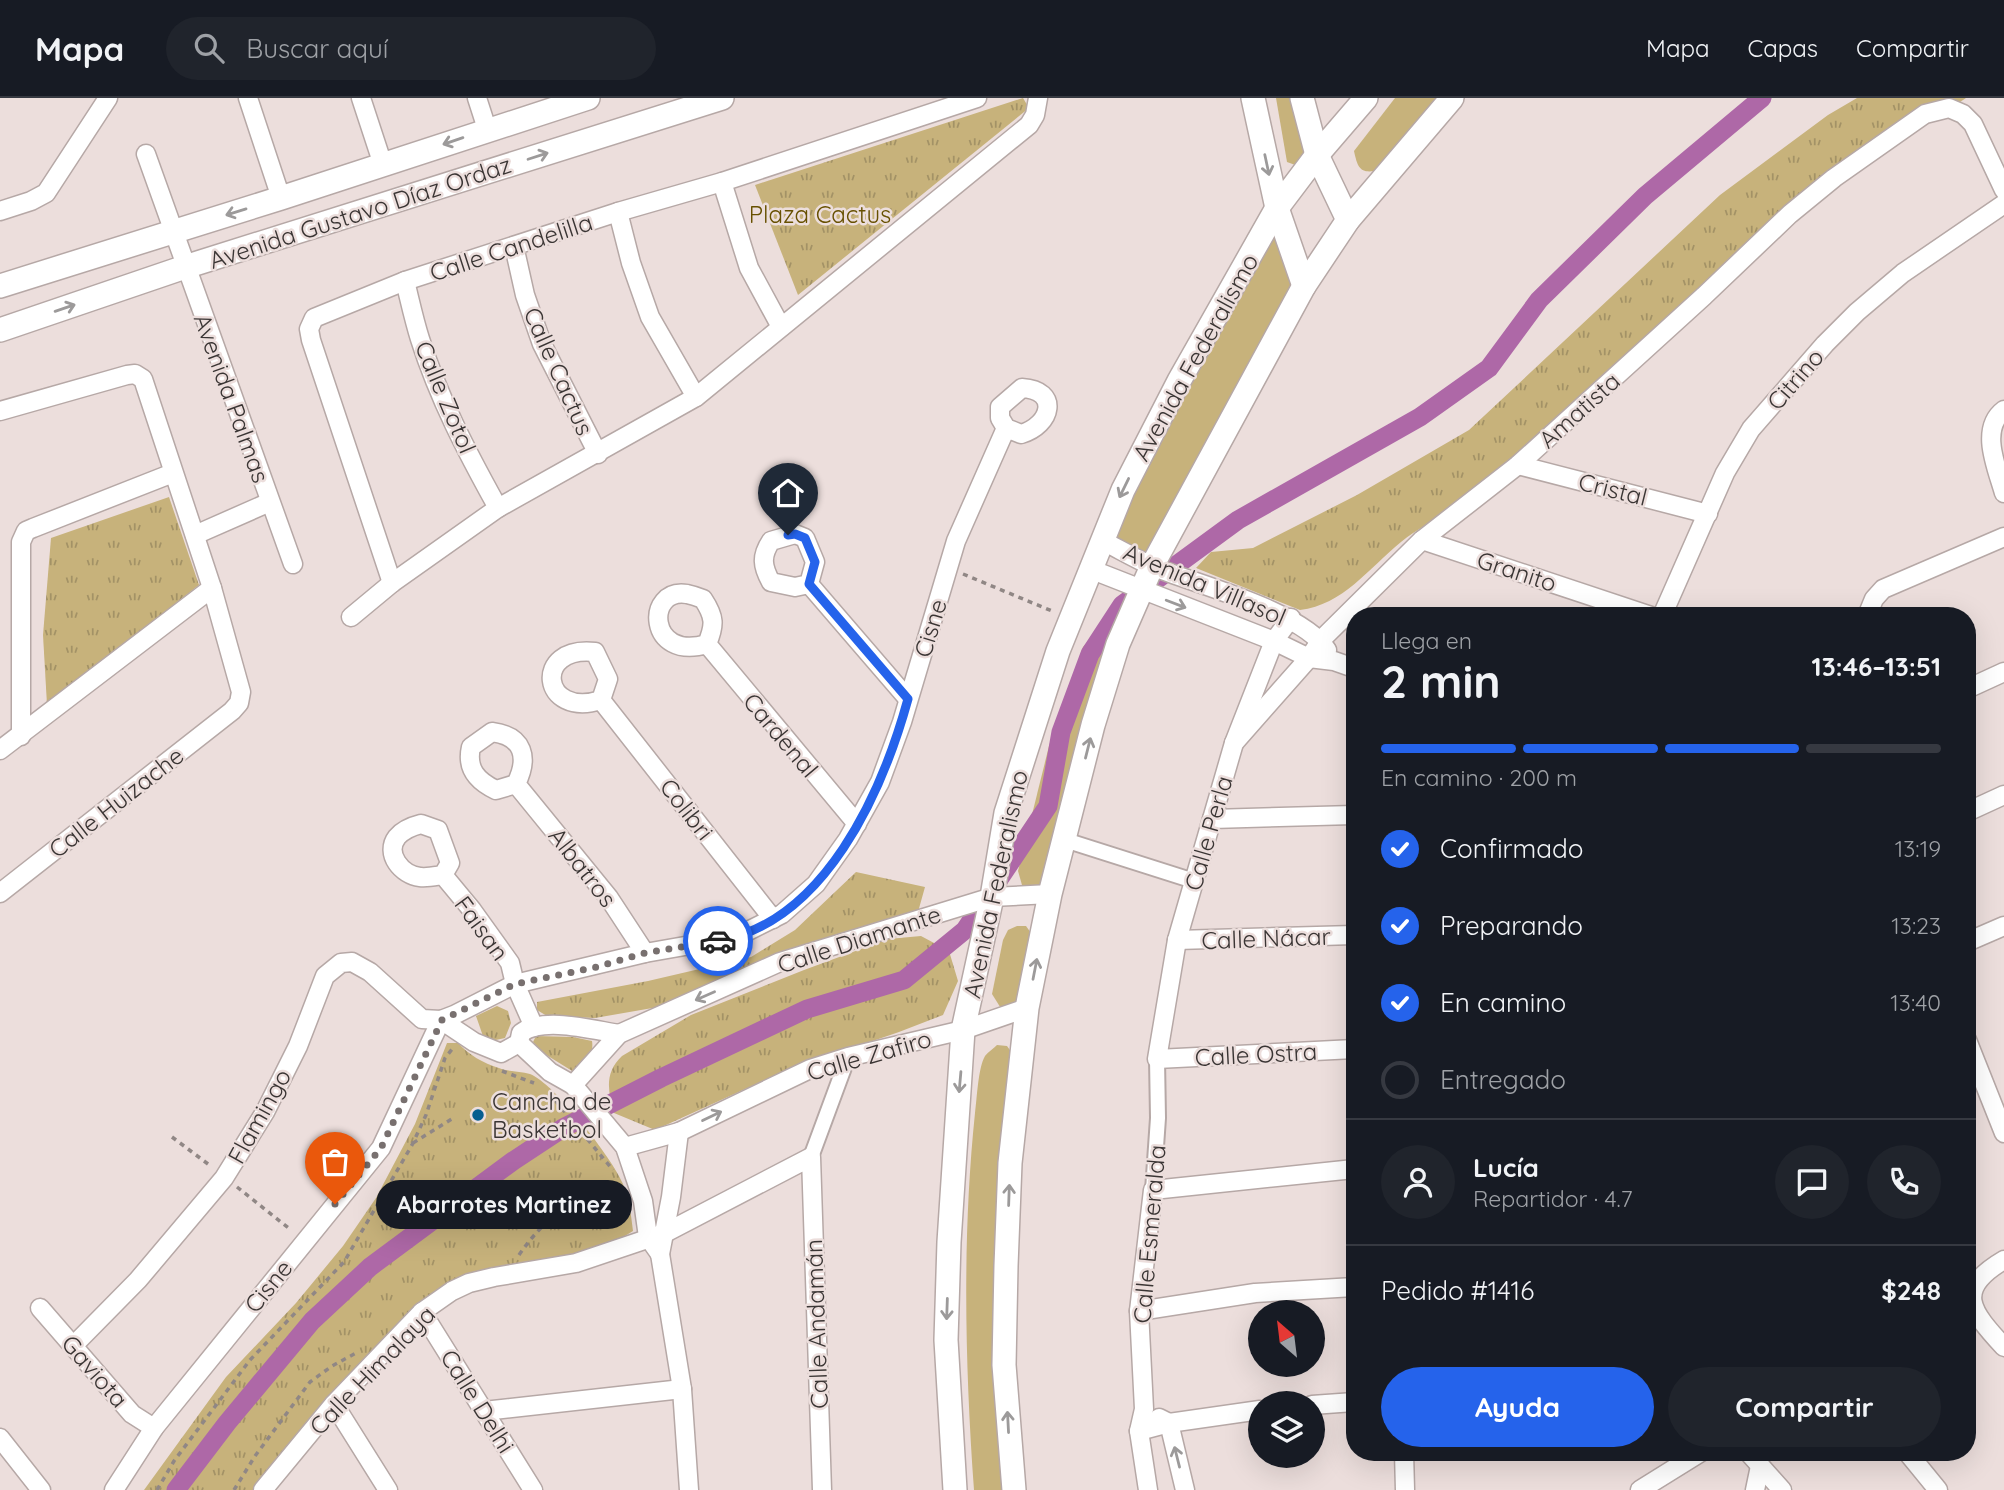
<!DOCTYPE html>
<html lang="es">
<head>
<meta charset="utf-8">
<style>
  :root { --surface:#171b24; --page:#20242c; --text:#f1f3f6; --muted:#9ea1a6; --line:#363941; --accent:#2563eb }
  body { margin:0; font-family:Quicksand,sans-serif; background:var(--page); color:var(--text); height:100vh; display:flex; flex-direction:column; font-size:26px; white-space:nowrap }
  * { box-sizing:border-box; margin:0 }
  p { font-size:23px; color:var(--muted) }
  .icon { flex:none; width:38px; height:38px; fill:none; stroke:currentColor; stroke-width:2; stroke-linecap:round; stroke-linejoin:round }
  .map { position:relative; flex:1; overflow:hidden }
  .panel { position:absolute; left:1346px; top:509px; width:630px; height:854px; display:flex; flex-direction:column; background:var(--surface); border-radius:28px; box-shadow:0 7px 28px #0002 }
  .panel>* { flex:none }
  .needle { width:46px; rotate:332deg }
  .controls { position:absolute; left:1248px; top:1202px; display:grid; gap:14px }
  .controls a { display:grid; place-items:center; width:77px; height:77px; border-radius:50%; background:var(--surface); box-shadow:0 7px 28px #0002; font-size:35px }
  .pin { position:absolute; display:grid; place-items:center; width:60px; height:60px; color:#fff; margin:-72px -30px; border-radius:50% 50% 50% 0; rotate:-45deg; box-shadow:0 0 7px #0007 }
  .pin .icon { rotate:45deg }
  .courier { position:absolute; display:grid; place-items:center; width:70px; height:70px; margin:-35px; border:5px solid #2563eb; border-radius:50%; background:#fff; color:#222; box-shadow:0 2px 9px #0007 }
  .bubble { position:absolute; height:49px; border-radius:24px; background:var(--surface); box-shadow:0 7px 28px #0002; font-size:23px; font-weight:700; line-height:49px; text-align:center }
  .overview em { font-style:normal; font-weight:700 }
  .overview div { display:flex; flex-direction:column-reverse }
  .overview { display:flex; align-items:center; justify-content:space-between; height:119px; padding:0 35px }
  h1 { font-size:46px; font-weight:700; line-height:52px }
  .bar { display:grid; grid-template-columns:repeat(4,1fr); gap:10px 7px; align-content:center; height:84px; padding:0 35px }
  .bar i { height:9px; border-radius:5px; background:var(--line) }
  .bar .active { background:var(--accent) }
  .bar p { grid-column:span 4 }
  .line { display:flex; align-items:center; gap:18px; padding:0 35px; border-top:2px solid var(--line) }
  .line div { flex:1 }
  .round { display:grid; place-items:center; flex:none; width:74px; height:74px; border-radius:37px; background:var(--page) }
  ol { padding:0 35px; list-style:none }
  li { display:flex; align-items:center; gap:21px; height:77px }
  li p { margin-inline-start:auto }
  li .icon { padding:7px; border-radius:50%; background:var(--accent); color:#fff; stroke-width:4 }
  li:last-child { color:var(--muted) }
  li i { width:38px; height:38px; border:4px solid var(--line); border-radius:50% }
  .primary-button { display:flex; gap:14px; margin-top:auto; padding:14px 35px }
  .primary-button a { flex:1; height:80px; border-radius:42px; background:var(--accent); color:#fff; font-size:28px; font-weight:700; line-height:80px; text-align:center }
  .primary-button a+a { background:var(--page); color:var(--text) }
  header { display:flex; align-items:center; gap:42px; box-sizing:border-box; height:98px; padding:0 35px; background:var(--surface); border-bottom:2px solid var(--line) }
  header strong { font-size:33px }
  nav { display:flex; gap:38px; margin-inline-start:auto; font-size:24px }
  .search { width:490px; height:63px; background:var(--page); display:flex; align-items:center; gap:18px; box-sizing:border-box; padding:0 24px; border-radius:38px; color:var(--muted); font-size:26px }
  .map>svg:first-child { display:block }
</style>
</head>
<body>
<header>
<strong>Mapa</strong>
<div class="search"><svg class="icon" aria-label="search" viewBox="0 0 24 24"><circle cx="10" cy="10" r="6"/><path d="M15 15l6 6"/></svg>Buscar aquí</div>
<nav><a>Mapa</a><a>Capas</a><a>Compartir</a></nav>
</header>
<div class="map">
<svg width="2004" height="1392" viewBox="0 0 2004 1392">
  <defs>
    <pattern id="park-tufts" width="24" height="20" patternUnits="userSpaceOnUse" patternTransform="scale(1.75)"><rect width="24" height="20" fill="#c7b27b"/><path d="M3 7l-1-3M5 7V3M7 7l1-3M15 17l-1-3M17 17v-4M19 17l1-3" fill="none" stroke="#a39266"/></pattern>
  </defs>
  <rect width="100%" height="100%" fill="#ecdedc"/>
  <g fill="#c7b27b">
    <path d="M1276,0H1295L1307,58L1298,68L1287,64Z"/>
    <path d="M1395,0H1444L1380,72C1361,76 1358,72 1354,53Z"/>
    <path d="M1277,111L1301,180L1152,467L1102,441Z"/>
    <path d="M1091,540L1106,541V559L1046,787L1029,791L1022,787L1018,773L1049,648L1083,549Z"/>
    <path d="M1017,828H1026L1031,835L1023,903L1002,912L992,896L1003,842L1008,832Z"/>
    <path d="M997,947L1007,948L1012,955L1007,1392H974C965,1267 962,1140 975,1015C977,1001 978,970 985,958C988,954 994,950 997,947Z"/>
  </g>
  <g fill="url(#park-tufts)">
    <path d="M1023,0L1029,10L798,197L755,87Z"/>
    <path d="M1857,0H1966L1957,6L1920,17L1461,407C1441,419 1418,430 1401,444C1369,470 1343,507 1300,512L1196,470L1211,454L1253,450L1357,397L1469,332L1720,97L1828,17Z"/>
    <path d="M169,399L199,487L47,607L43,537L51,440Z"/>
    <path d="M856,774L925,789L918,814L664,908L595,920L547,918L537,912V904L648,883L751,859L795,832Z"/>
    <path d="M921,838L949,853L958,883L943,917L899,934L785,973L655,1032L614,1015C608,993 604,975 622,958L691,917L804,872L888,841Z"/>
    <path d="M497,908L508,913L511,925L505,940L491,943L484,941L476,918Z"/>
    <path d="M536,938L573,939L592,943C594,954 587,970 577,976L540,953L533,944Z"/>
    <path d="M447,945H458C469,957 483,965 499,970C509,974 520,973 530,976C554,985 613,1061 623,1086C629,1101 631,1116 633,1133L594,1157L461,1185L256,1392H144L226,1279L296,1205L343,1148L376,1100L415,1026Z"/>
  </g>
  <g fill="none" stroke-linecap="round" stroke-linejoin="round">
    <path stroke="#ae68a7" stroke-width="19" d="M176,1392L227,1325L312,1223L370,1169L513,1063L563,1030L661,980L807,911L904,882L965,832L1048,708L1061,634L1090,556L1122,507L1238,422L1420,319L1489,270L1539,202L1645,98L1762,0"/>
    <defs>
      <g id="pedestrian">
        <path d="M1065,742L1194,783"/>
        <path d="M811,1059L848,959"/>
        <path d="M1153,1092L1158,1020L1157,961"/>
      </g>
      <g id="minor">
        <path d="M248,0L281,100"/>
        <path d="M361,0L383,67"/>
        <path d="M477,0L487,31"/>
        <path d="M146,56L293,466"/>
        <path d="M722,84L749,170L781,229"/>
        <path d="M0,113L31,103L46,95L108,0"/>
        <path d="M618,114L631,165L650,219L696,299"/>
        <path d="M514,148L525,197L542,246L598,356"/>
        <path d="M405,183C410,203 414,222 420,241C439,301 468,356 498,410"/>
        <path d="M2004,312C1979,331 1997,370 2004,395"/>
        <path d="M0,313L127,277L135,276L143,281L212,490L241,594L239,605L232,613L0,795"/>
        <path d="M1518,367L1708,416"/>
        <path d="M195,437L270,404"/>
        <path d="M1101,442C1119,451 1136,461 1154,469C1198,487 1302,513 1327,552"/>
        <path d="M1422,442L1651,518"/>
        <path d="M1090,471L1274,543L1309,560L1334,563L1354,570"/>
        <path d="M392,485L311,242L309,231L314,220L405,183L618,114L722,84L977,0"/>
        <path d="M809,486L815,464L805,440L795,436L771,443C761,458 762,468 771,484L795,489L809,486L908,601"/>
        <path d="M1662,518L1725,375L1751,331L1825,246L1857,214L1903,175L2004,106"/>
        <path d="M1867,518L1874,501L1883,491L2004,439"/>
        <path d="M351,519L392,485L498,410L696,299L1029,27L1035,17L1038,0"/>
        <path d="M1291,520L1274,543L1234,645L1177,842L1157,961L1354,951"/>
        <path d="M707,546C715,527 715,519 703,501C698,499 692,497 687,496C645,489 647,564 707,546L857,726"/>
        <path d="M1967,591L2004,574"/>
        <path d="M601,602L608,581L595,554C532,547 541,621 601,602L773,821"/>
        <path d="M21,638V444L26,433L33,430L173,375"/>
        <path d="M1234,645L1309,560L1321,542L1422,442L1518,367L1704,198L1790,116L1834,80L1925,16L1949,10L1963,16L1973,26L2004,92"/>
        <path d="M0,652L212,490"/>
        <path d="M516,686C529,660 524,638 492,634L471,649C466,671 477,683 496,692L516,686L609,800L645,855"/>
        <path d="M1967,714L2004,697"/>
        <path d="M1212,721L1354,717"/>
        <path d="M443,777L450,765L438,732L421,726C413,728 403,732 397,739C384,756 402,777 420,779C427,780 436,778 443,777L472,812L510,865L515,886L534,929"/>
        <path d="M1177,842L1354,837"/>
        <path d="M1967,844L2004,828"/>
        <path d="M441,922L474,944L501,955L519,945"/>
        <path d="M619,936C593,932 543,918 521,935L519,945L550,974L573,987L625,1049L643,1103L648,1139L660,1156"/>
        <path d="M1967,942L2004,1035"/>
        <path d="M573,987L619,936L780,864L992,799L1050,796"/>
        <path d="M679,1034L671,1099L660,1156L682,1291L689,1392"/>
        <path d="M625,1049L679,1034L810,971L848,959L963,932L1027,910"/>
        <path d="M2004,1162C1953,1192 1971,1213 2004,1249"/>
        <path d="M40,1210L132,1316L154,1330"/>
        <path d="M1139,1213L1255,1195L1354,1189"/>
        <path d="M422,1214L533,1392"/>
        <path d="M73,1248L138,1182L224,1080L265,1014L298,948L325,878L341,865L352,864L370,874L422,921L441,922L454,917L515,886L645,855L736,839L782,816L816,786L848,741L880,684L902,624L956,443L1006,330L1000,320V309L1022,290C1060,292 1052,327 1021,336L1006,330"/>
        <path d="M334,1306L388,1392"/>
        <path d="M1312,1307L1354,1304"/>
        <path d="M484,1313L682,1291"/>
        <path d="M1159,1320L1169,1325L1185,1392"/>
        <path d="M1139,1333L1169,1325L1260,1312"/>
        <path d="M0,1340L41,1392"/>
        <path d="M1404,1354L1405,1392"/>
        <path d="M1748,1354L1782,1392"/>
        <path d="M1907,1354L1938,1392"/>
        <path d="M114,1392L154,1330L381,1050L441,922"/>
        <path d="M263,1392L334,1306L422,1214L452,1193L469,1185L494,1179L576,1165L665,1135L811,1059L822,1392"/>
        <path d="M1148,1392L1139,1333L1144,1311L1139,1213L1153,1092L1354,1071"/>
        <path d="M1640,1392L1701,1354"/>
        <path d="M1755,1392L1760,1368"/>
      </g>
      <g id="tertiary">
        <path d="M1253,0L1277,110L1304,188"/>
        <path d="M1302,0L1317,57L1348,122"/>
        <path d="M0,188L281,100L588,0"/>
        <path d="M0,232L185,169L722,0"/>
        <path d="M955,1392L946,1242L949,1144L963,932L992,799L1006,715L1058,553L1123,392L1179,283L1277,110L1317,57L1366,0"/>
        <path d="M1014,1392L1004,1267L1006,1168L1010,1065L1027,910L1050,796L1093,627L1118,546L1152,468L1304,188L1348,122L1452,0"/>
      </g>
    </defs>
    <use href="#pedestrian" stroke="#b6a8a6" stroke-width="18"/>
    <use href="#minor" stroke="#b6a8a6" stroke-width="21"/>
    <use href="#tertiary" stroke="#b6a8a6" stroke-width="26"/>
    <g stroke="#908785" stroke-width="3.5" stroke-dasharray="5 5" stroke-linecap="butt">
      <path d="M963,476L1052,513"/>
      <path d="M502,973L534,985"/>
      <path d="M549,995L613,1072"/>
      <path d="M172,1039L212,1069"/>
      <path d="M413,1045L455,1019"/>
      <path d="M237,1089L291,1132"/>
      <path d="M519,1157C549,1114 570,1105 621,1093"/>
      <path d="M157,1392L174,1363L250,1262L344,1164L412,1047L426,1017L445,960L453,950"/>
      <path d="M234,1392L255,1358L310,1284L332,1268L356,1255"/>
    </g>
    <use href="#pedestrian" stroke="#fff" stroke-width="14"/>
    <use href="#minor" stroke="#fff" stroke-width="18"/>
    <use href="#tertiary" stroke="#fff" stroke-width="23"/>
  </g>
  <defs><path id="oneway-shaft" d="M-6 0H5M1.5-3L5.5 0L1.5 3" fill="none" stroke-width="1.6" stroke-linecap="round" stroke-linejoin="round" transform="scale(1.75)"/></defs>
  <g stroke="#9c9a9a">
    <use href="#oneway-shaft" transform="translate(453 43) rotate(161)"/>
    <use href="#oneway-shaft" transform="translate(538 58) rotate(-18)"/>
    <use href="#oneway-shaft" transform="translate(1267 67) rotate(78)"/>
    <use href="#oneway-shaft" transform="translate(236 114) rotate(163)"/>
    <use href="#oneway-shaft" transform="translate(65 210) rotate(-19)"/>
    <use href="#oneway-shaft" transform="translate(1124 390) rotate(116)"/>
    <use href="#oneway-shaft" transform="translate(1176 506) rotate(21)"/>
    <use href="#oneway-shaft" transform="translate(1088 650) rotate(-76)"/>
    <use href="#oneway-shaft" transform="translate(1035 871) rotate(-79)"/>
    <use href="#oneway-shaft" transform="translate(705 898) rotate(156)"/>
    <use href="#oneway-shaft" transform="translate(960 984) rotate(95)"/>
    <use href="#oneway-shaft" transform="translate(712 1018) rotate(-26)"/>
    <use href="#oneway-shaft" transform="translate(1009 1097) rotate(-88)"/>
    <use href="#oneway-shaft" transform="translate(947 1211) rotate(92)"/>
    <use href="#oneway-shaft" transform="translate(1008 1324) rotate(-93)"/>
    <use href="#oneway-shaft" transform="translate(1177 1359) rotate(-104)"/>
  </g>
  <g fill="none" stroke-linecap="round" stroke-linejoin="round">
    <path stroke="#78706f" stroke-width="7" stroke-dasharray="0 12.6" d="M335,1106L381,1050L442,922L515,886L597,869L645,855L718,843"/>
    <path stroke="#2563eb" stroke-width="9" d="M718,843C825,824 882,695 908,601L809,486L815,464L805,440L795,436L788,437"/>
  </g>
  <circle fill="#065e90" stroke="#ecdedc" stroke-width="2.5" cx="478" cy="1017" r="7"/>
  <g text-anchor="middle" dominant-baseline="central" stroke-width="5" stroke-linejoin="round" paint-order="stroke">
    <g font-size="24" fill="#3a3534" stroke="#ecdedc">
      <text transform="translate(360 114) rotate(-18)">Avenida Gustavo Díaz Ordaz</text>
      <text transform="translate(511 149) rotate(-18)">Calle Candelilla</text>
      <text transform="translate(1195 259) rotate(-61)">Avenida Federalismo</text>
      <text transform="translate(559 273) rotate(66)">Calle Cactus</text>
      <text transform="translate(1795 281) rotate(-49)">Citrino</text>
      <text transform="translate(446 299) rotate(67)">Calle Zotol</text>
      <text transform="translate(232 300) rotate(70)">Avenida Palmas</text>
      <text transform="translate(1579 312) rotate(-42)">Amatista</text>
      <text transform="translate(1613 391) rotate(14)">Cristal</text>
      <text transform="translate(1517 473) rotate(18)">Granito</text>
      <text transform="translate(1205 486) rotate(23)">Avenida Villasol</text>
      <text transform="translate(930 530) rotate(-73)">Cisne</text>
      <text transform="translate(781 637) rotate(50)">Cardenal</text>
      <text transform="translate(116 704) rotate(-38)">Calle Huizache</text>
      <text transform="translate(687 711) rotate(52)">Colibri</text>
      <text transform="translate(1208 735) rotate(-74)">Calle Perla</text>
      <text transform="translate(583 769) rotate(52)">Albatros</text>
      <text transform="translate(995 786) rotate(-78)">Avenida Federalismo</text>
      <text transform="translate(482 830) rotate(54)">Faisan</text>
      <text transform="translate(1266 840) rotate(-2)">Calle Nácar</text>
      <text transform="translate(859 841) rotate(-18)">Calle Diamante</text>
      <text transform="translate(1256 956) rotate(-3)">Calle Ostra</text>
      <text transform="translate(869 957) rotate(-16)">Calle Zafiro</text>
      <text transform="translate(259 1018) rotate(-61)">Flamingo</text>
      <text transform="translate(1149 1136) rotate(-85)">Calle Esmeralda</text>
      <text transform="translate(268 1188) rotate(-51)">Cisne</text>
      <text transform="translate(816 1226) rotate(-92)">Calle Andamán</text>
      <text transform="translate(372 1272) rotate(-46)">Calle Himalaya</text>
      <text transform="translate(95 1273) rotate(49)">Gaviota</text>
      <text transform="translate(478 1303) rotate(58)">Calle Delhi</text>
    </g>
    <g font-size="24" fill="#675000" stroke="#ecdedc">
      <text x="820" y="116">Plaza Cactus</text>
    </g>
    <g font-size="24" fill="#3a3534" stroke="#ecdedc" text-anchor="start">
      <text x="492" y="1003">Cancha de<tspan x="492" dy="28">Basketbol</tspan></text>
    </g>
  </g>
</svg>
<div class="controls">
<a><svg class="needle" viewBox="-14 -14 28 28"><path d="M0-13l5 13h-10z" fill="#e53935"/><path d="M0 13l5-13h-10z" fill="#9ea1a6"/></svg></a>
<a><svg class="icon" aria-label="layers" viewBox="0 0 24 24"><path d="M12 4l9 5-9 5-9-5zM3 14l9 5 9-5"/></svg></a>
</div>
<div class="pin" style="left:335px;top:1106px;background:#ea580c"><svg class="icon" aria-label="bag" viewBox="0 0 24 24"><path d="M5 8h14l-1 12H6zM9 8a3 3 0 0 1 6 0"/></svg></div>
<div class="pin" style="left:788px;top:437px;background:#1f2937"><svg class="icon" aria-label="home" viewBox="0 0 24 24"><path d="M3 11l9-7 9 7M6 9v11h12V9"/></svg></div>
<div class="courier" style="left:718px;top:843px"><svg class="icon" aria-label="car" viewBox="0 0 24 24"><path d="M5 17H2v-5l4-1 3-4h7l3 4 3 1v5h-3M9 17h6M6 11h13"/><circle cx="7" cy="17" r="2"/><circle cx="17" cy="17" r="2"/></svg></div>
<div class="bubble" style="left:376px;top:1082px;width:256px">Abarrotes Martinez</div>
<section class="panel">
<div class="overview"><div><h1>2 min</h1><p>Llega en</p></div><em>13:46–13:51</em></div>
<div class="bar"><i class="active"></i><i class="active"></i><i class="active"></i><i></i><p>En camino · 200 m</p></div>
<ol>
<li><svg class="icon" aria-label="check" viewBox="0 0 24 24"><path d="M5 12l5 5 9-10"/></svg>Confirmado<p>13:19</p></li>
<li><svg class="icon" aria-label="check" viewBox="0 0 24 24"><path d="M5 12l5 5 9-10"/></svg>Preparando<p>13:23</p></li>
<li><svg class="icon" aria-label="check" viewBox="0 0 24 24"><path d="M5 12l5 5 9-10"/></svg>En camino<p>13:40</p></li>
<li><i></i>Entregado</li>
</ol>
<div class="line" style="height:126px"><a class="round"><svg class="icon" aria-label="person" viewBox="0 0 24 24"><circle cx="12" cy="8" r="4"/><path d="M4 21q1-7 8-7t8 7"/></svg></a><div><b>Lucía</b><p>Repartidor · 4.7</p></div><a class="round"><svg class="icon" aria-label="chat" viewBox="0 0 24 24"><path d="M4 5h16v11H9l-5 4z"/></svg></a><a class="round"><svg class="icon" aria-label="phone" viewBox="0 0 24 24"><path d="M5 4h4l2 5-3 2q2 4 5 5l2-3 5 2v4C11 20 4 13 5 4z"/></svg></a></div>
<div class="line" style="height:91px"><div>Pedido #1416</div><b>$248</b></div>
<div class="primary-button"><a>Ayuda</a><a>Compartir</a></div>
</section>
</div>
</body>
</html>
